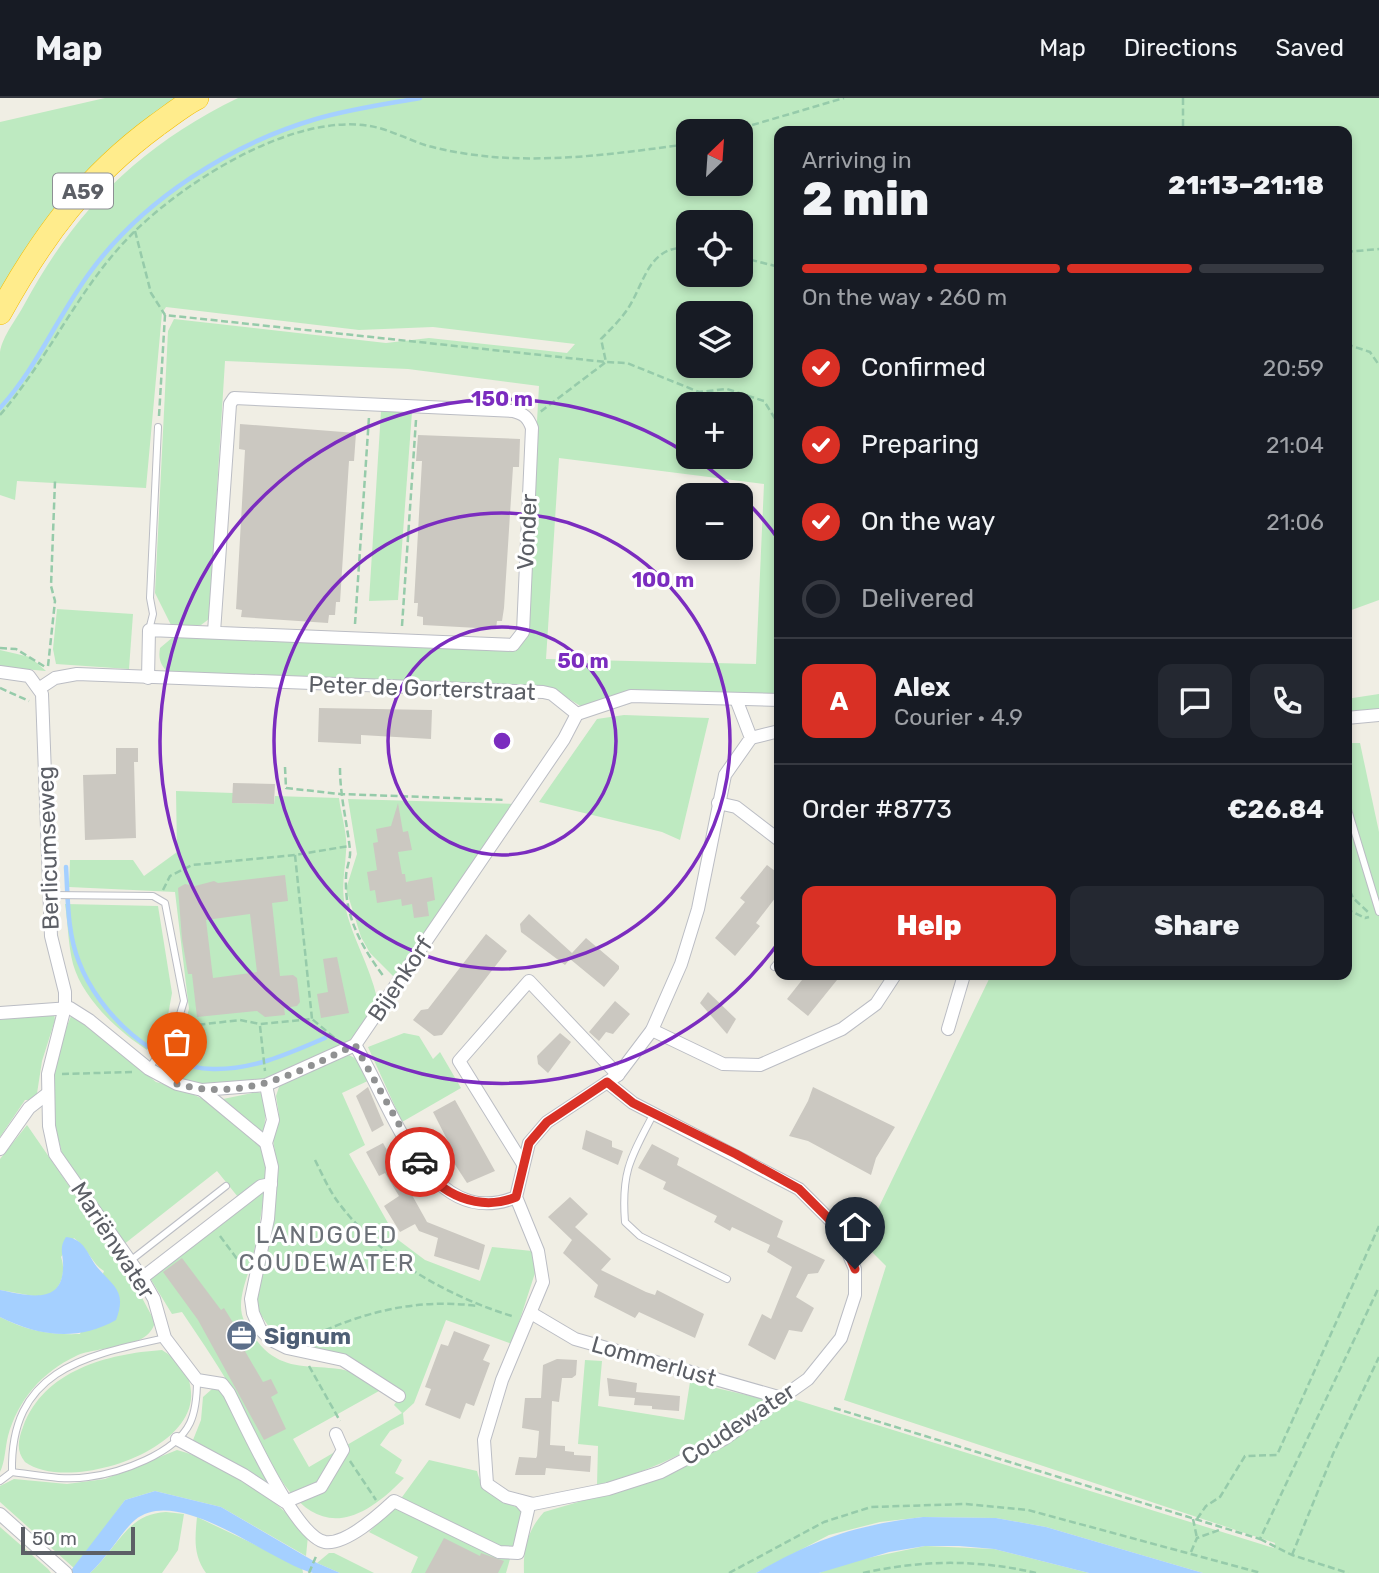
<!DOCTYPE html>
<html lang="en">
<head>
<meta charset="utf-8">
<style>
  :root { --surface:#171b24; --page:#242831; --text:#f1f3f6; --muted:#9ea1a6; --line:#363941; --accent:#d93025 }
  body { margin:0; font-family:Rubik,sans-serif; background:var(--page); color:var(--text); height:100vh; display:flex; flex-direction:column; font-size:26px; white-space:nowrap }
  * { box-sizing:border-box; margin:0 }
  p { font-size:23px; color:var(--muted) }
  .icon { flex:none; width:38px; height:38px; fill:none; stroke:currentColor; stroke-width:2; stroke-linecap:round; stroke-linejoin:round }
  .map { position:relative; flex:1; overflow:hidden }
  .details { position:absolute; left:774px; top:28px; width:578px; height:854px; display:flex; flex-direction:column; background:var(--surface); border-radius:14px; box-shadow:0 4px 10px #0003 }
  .details>* { flex:none }
  .needle { width:46px; rotate:25deg }
  .fabs { position:absolute; left:676px; top:21px; display:grid; gap:14px }
  .fabs a { display:grid; place-items:center; width:77px; height:77px; border-radius:14px; background:var(--surface); box-shadow:0 4px 10px #0003; font-size:35px }
  .scale { position:absolute; left:21px; bottom:18px; width:114px; box-sizing:border-box; padding-left:7px; border:4px solid #5c5f66; border-top:0; font-size:19px; line-height:24px; white-space:nowrap; color:#5c5f66; -webkit-text-stroke:5px #fff; paint-order:stroke }
  .pin { position:absolute; display:grid; place-items:center; width:60px; height:60px; color:#fff; margin:-72px -30px; border-radius:50% 50% 50% 0; rotate:-45deg; box-shadow:0 0 7px #0007 }
  .pin .icon { rotate:45deg }
  .courier { position:absolute; display:grid; place-items:center; width:70px; height:70px; margin:-35px; border:5px solid #d93025; border-radius:50%; background:#fff; color:#222; box-shadow:0 2px 9px #0007 }
  .overview em { font-style:normal; font-weight:800 }
  .overview div { display:flex; flex-direction:column-reverse }
  .overview { display:flex; align-items:center; justify-content:space-between; height:119px; padding:0 28px }
  h1 { font-size:46px; font-weight:800; line-height:52px }
  .bar { display:grid; grid-template-columns:repeat(4,1fr); gap:10px 7px; align-content:center; height:84px; padding:0 28px }
  .bar i { height:9px; border-radius:5px; background:var(--line) }
  .bar .active { background:var(--accent) }
  .bar p { grid-column:span 4 }
  .line { display:flex; align-items:center; gap:18px; padding:0 28px; border-top:2px solid var(--line) }
  .line div { flex:1 }
  .round { display:grid; place-items:center; flex:none; width:74px; height:74px; border-radius:14px; background:var(--page) }
  ol { padding:0 28px; list-style:none }
  li { display:flex; align-items:center; gap:21px; height:77px }
  li p { margin-inline-start:auto }
  li .icon { padding:7px; border-radius:50%; background:var(--accent); color:#fff; stroke-width:4 }
  li:last-child { color:var(--muted) }
  li i { width:38px; height:38px; border:4px solid var(--line); border-radius:50% }
  .cta { display:flex; gap:14px; margin-top:auto; padding:14px 28px }
  .cta a { flex:1; height:80px; border-radius:14px; background:var(--accent); color:#fff; font-size:28px; font-weight:800; line-height:80px; text-align:center }
  .cta a+a { background:var(--page); color:var(--text) }
  header { display:flex; align-items:center; gap:42px; box-sizing:border-box; height:98px; padding:0 35px; background:var(--surface); border-bottom:2px solid var(--line) }
  header strong { font-size:33px }
  nav { display:flex; gap:38px; margin-inline-start:auto; font-size:24px }
  .map>svg:first-child { display:block }
</style>
</head>
<body>
<header>
<strong>Map</strong>
<nav><a>Map</a><a>Directions</a><a>Saved</a></nav>
</header>
<div class="map">
<svg width="1379" height="1475" viewBox="0 0 1379 1475">
  <rect width="100%" height="100%" fill="#f0eee4"/>
  <g fill="#beeac1" fill-rule="evenodd">
    <path d="M105,0H180L0,204V24Z"/>
    <path d="M238,0H1379V502L1346,514V33H779V597L639,593L582,609L558,594L169,576C161,567 158,562 160,550L173,539L517,552L525,536L539,288L408,271L225,263L209,521L201,527H171L155,495L168,233L174,221L386,245L429,240L567,255L575,246L433,229L359,232L166,209L162,215L146,390L17,383L15,402L0,397C0,351 0,299 0,254C2,239 17,220 24,207C75,112 141,47 238,0ZM688,33H740V86H688ZM688,124H740V177H688ZM688,215H740V268H688ZM688,306H740V359H688ZM559,360L764,386L756,566L546,561Z"/>
    <path d="M381,313L412,314L398,502L369,503Z"/>
    <path d="M57,511L133,516L129,571L56,566L53,551Z"/>
    <path d="M0,552L30,559L46,573L0,569Z"/>
    <path d="M1379,596V612L1346,615V601Z"/>
    <path d="M624,617L709,620L680,742L662,734L539,704L597,621Z"/>
    <path d="M1346,645H1360L1379,734V1475H1203L1046,1429L996,1420L923,1419L880,1424L829,1437L756,1475H524C523,1451 527,1433 544,1414L609,1395L790,1300L1274,1450L1275,1445L844,1302L886,1168L862,1144L991,877H1346Z"/>
    <path d="M176,693L233,695V705L274,706L275,698L339,700C341,717 348,737 346,754C345,773 341,788 345,808C352,840 370,868 377,900C371,915 359,935 346,945C303,977 209,1003 160,973V966L184,928L189,911L175,794L69,789L70,762H133L144,778L177,754Z"/>
    <path d="M348,701L515,706L394,879L370,855L361,839L346,791L357,756Z"/>
    <path d="M65,806L158,808L172,895L168,917L147,952C118,933 83,901 73,866C68,847 68,825 65,806Z"/>
    <path d="M39,914L54,915L55,922L42,963L36,1002H25L0,1039V922Z"/>
    <path d="M71,918L87,927L156,984L182,991L211,1005L259,1046L267,1067V1080L238,1099L217,1073L123,1147L62,1055L53,1021L55,958Z"/>
    <path d="M404,935L419,938L433,961L440,954L461,990L402,1024L368,949Z"/>
    <path d="M349,957L360,963L372,981L342,995L365,1047L349,1056L397,1141L425,1162L480,1183L492,1149L532,1153L535,1175L512,1246L446,1222L414,1305L403,1315L404,1326L390,1333L380,1347L402,1362L395,1375L404,1380C314,1475 279,1382 240,1306C223,1274 202,1244 182,1214L172,1216L150,1180L264,1092C262,1118 257,1141 251,1166C247,1179 241,1194 241,1208C241,1220 246,1227 253,1237C288,1293 343,1248 379,1293L293,1341L309,1369L402,1315L394,1307L403,1294L344,1258L305,1252L275,1238L259,1214L256,1200L277,1068L272,1034L279,1017L276,998L280,986Z"/>
    <path d="M257,994L261,995L266,1007L264,1036L223,1001Z"/>
    <path d="M27,1027L127,1172L155,1224C148,1253 99,1247 76,1258C42,1274 18,1302 8,1338C5,1350 5,1364 0,1374V1219C27,1233 50,1237 80,1236L104,1173C92,1166 87,1149 74,1140L61,1159C66,1173 62,1187 51,1197L39,1199L0,1192V1061Z"/>
    <path d="M162,1252C178,1262 190,1274 191,1294C196,1354 67,1395 25,1364C16,1353 18,1342 23,1329C44,1272 107,1256 162,1252Z"/>
    <path d="M585,1262L602,1263L598,1308L684,1322L690,1284L768,1302C714,1340 661,1372 597,1387L598,1348L578,1346Z"/>
    <path d="M212,1291L221,1292L275,1391L193,1342L201,1322L203,1299Z"/>
    <path d="M177,1352C221,1363 281,1403 308,1438L306,1458L221,1409L155,1393L125,1402L75,1471L0,1404V1388L14,1381L67,1386L105,1381Z"/>
    <path d="M429,1362L477,1373C482,1396 504,1405 524,1412L506,1475H411L418,1459L369,1434L397,1406Z"/>
    <path d="M166,1414L184,1416L178,1452L162,1475H90C118,1450 126,1416 166,1414Z"/>
    <path d="M197,1419L302,1469L303,1475H206C193,1457 195,1440 197,1419Z"/>
    <path d="M0,1429L48,1471L51,1475H0Z"/>
    <path d="M925,1448L994,1451L1089,1475H819L844,1465Z"/>
    <path d="M329,1455H334L374,1475H340L317,1465Z"/>
  </g>
  <g fill="#a5d0ff">
    <path d="M66,1139C85,1141 87,1156 97,1169C114,1189 127,1193 116,1222C77,1244 38,1238 0,1219V1192C26,1197 62,1208 63,1170C64,1157 58,1151 66,1139Z"/>
    <path d="M155,1393L221,1409L317,1465L340,1475C332,1475 321,1475 313,1475C270,1464 179,1386 135,1422C121,1434 108,1459 90,1475H69L125,1402Z"/>
    <path d="M923,1419L996,1420L1046,1429L1203,1475H1089L994,1451L959,1448H925L889,1454L819,1475H756C815,1441 856,1427 923,1419Z"/>
  </g>
  <g fill="none" stroke-linecap="round" stroke-linejoin="round">
    <g stroke="#a5d0ff" stroke-width="4.5">
      <path d="M0,310C37,270 58,217 91,173C144,101 231,46 316,21C350,11 386,6 420,0"/>
      <path d="M66,769C68,801 67,834 79,864C99,916 156,970 213,971C253,972 290,955 325,940"/>
    </g>
  </g>
  <g fill="#cbc8c1" fill-rule="evenodd">
    <path d="M240,326L356,335L354,363H349L340,504H336L335,517H329L328,525L241,519L242,512L236,511L245,352L239,351Z"/>
    <path d="M418,337L520,341L519,369H513L504,510L502,523H497L496,531L423,527V519L417,518L418,505H414L422,363H416Z"/>
    <path d="M319,610L432,612L431,641L361,637V646L318,644Z"/>
    <path d="M116,650H138V664H134L136,740L85,742L83,677L116,676Z"/>
    <path d="M233,685L275,686L274,706L232,705Z"/>
    <path d="M398,705L403,734L408,733L412,752L398,754L402,776H405L406,784L432,779L435,802L427,804L429,818L414,820L412,806L402,808L401,801L377,805L375,792L370,793L367,774L377,772L373,745L378,744L376,731L391,728Z"/>
    <path d="M767,767L779,776V795L756,825L760,828L735,858L715,840L745,804L740,800Z"/>
    <path d="M285,777L288,803L272,805L280,878L293,877L297,880L300,904L297,908L284,910L285,917L265,919L257,913L197,919L192,876H188L182,841L178,790L185,786L195,788L214,783L218,785ZM250,816L257,874L213,880L206,822Z"/>
    <path d="M529,816L572,855L586,840L619,868V871L604,889L570,861L565,867L521,834L520,826Z"/>
    <path d="M486,836L507,853L442,937L434,938L413,922L421,912L428,911Z"/>
    <path d="M337,859L349,915L321,920L317,896L328,894L323,861Z"/>
    <path d="M806,877H841L808,918L787,901Z"/>
    <path d="M708,894L736,921L727,936L700,905Z"/>
    <path d="M615,903L630,916L613,936L606,934L599,943L589,934Z"/>
    <path d="M560,935L571,944L548,975L538,966L537,958Z"/>
    <path d="M368,989L384,1027L372,1034L356,998Z"/>
    <path d="M813,989L895,1029L876,1060L871,1077L808,1043L789,1038L808,1003Z"/>
    <path d="M455,1002L495,1073L467,1085L454,1065L451,1057L454,1055L433,1014Z"/>
    <path d="M586,1032L612,1043V1049L623,1053L618,1067L582,1051Z"/>
    <path d="M383,1045L427,1124L485,1147L479,1172L434,1158L438,1140L419,1133L415,1126L400,1134L384,1108L399,1098L385,1075L379,1078L366,1054Z"/>
    <path d="M652,1046L679,1060L677,1067L783,1123L777,1139L825,1162L818,1175L808,1176L796,1199L814,1210L802,1234L789,1232L775,1262L748,1247L762,1216L771,1221L792,1169L767,1154L770,1147L732,1129L730,1133L714,1124L717,1118L663,1091L666,1084L638,1070Z"/>
    <path d="M570,1099L588,1116L575,1129L611,1161L601,1172L646,1194L655,1197L657,1192L704,1216L695,1240L639,1214L635,1220L594,1199L598,1187L563,1155L572,1142L548,1119Z"/>
    <path d="M182,1160L221,1212L224,1210L237,1231L244,1227L252,1242L242,1248L263,1284L271,1281L278,1295L271,1299L286,1331L264,1342L198,1222L163,1174Z"/>
    <path d="M454,1233L490,1247L483,1262L490,1265L474,1308L466,1305L460,1321L425,1307L431,1291L425,1289L441,1246L448,1248Z"/>
    <path d="M557,1261L577,1262L576,1277L572,1280H562L559,1304L552,1303L550,1347L565,1348V1353L574,1354V1357L591,1358L590,1374L546,1370L545,1377H515L519,1359L536,1360L537,1358L539,1333L522,1330L525,1300H541L543,1267Z"/>
    <path d="M607,1280L637,1285L636,1294L680,1298L679,1313L652,1311V1308L634,1307L635,1300L609,1298Z"/>
    <path d="M444,1440L480,1458L481,1455L504,1463L498,1475H425Z"/>
  </g>
  <g fill="none" stroke-linecap="round" stroke-linejoin="round">
    <defs>
      <g id="lane">
        <path d="M149,532L153,516L150,500L158,329"/>
        <path d="M1346,705L1379,814"/>
        <path d="M49,797L153,798L165,805L184,903L177,926L149,971"/>
        <path d="M774,869L779,863"/>
        <path d="M654,1015C631,1059 621,1073 625,1124L640,1138L727,1181"/>
        <path d="M130,1163L226,1088"/>
        <path d="M12,1374C10,1273 82,1258 165,1240"/>
        <path d="M0,1383L12,1374C37,1377 63,1383 88,1379C120,1375 175,1356 190,1325C196,1312 197,1297 197,1282"/>
      </g>
      <g id="street">
        <path d="M0,574L29,578L42,596L51,838L65,894V909L48,976L49,1028L55,1056L142,1180L154,1201L165,1240L197,1282L222,1286L229,1295C244,1324 295,1439 325,1444C346,1447 380,1416 394,1403L499,1454L518,1455L528,1412L520,1403"/>
        <path d="M148,580L149,532C271,537 392,542 513,547L523,534L532,330C528,319 524,316 513,313L234,300L230,306L214,534"/>
        <path d="M40,590L55,580L77,576L543,594L552,596L577,616L631,598L779,602"/>
        <path d="M1346,620L1379,617"/>
        <path d="M751,640L779,633"/>
        <path d="M718,705L736,709L779,742"/>
        <path d="M0,915L70,910L89,922L149,971L177,986L202,992L266,987L355,947L564,641L577,616"/>
        <path d="M948,931L964,877"/>
        <path d="M652,932L723,966L760,967L842,931L876,906L895,877"/>
        <path d="M355,947C390,1002 427,1136 516,1099"/>
        <path d="M607,984L633,1005L799,1091L837,1129L855,1171V1197L841,1240L808,1281L724,1341L661,1374L608,1391L533,1406L506,1399L487,1386L484,1342L502,1282L543,1184L538,1153L516,1099L529,1045L547,1024L618,977L652,932L681,866L698,811L725,677L751,640L736,601"/>
        <path d="M266,987L273,1022L266,1045L272,1069L268,1121L251,1201L253,1215L260,1231L271,1242L287,1250L343,1262L399,1298"/>
        <path d="M202,992L266,1045"/>
        <path d="M0,1051L29,1010L47,996"/>
        <path d="M523,1066L459,963L529,883L618,977"/>
        <path d="M142,1180L261,1088L271,1086"/>
        <path d="M531,1215L575,1241L782,1300"/>
        <path d="M177,1341L244,1377L285,1404L321,1389L343,1352L336,1336"/>
        <path d="M0,1416L66,1475"/>
      </g>
      <path id="highway" d="M0,215C42,139 86,79 157,27C170,18 183,7 197,0"/>
    </defs>
    <use href="#lane" stroke="#bbbdc4" stroke-width="8"/>
    <use href="#street" stroke="#bbbdc4" stroke-width="14"/>
    <use href="#highway" stroke="#f4bd00" stroke-width="24"/>
    <g stroke="#96cbaa" stroke-width="2.5" stroke-dasharray="7 3.5" stroke-linecap="butt">
      <path d="M1183,0V33"/>
      <path d="M732,33L844,0"/>
      <path d="M135,133L151,195L165,217"/>
      <path d="M688,150C648,147 645,185 627,212C620,222 610,232 601,241L606,264L627,265L699,294L727,291L764,303L779,327"/>
      <path d="M1346,154L1379,151"/>
      <path d="M740,159L779,169"/>
      <path d="M1346,246L1370,254L1379,267"/>
      <path d="M0,317C50,259 79,188 134,134C187,82 293,15 370,28C388,31 407,41 425,47C446,53 471,57 493,59C558,64 623,55 688,46"/>
      <path d="M159,318L165,217L606,264L540,314"/>
      <path d="M355,526L369,319"/>
      <path d="M402,528L416,322"/>
      <path d="M0,550L16,551L47,570"/>
      <path d="M48,568L55,503L51,488L55,383"/>
      <path d="M0,590L29,603"/>
      <path d="M285,669L286,690L340,696L506,702"/>
      <path d="M340,670C340,698 347,724 350,752C351,761 346,770 346,779C344,819 362,849 384,879"/>
      <path d="M295,757L312,921"/>
      <path d="M1346,783L1353,800L1368,814"/>
      <path d="M163,792L170,778L192,767L295,757L349,748"/>
      <path d="M1346,811L1365,820L1369,819"/>
      <path d="M188,928L240,922L260,926L312,921L337,942"/>
      <path d="M260,928L265,973"/>
      <path d="M62,976L132,974"/>
      <path d="M315,1062C322,1076 329,1092 338,1104C380,1161 449,1199 515,1219"/>
      <path d="M220,1138L243,1169"/>
      <path d="M306,1241C362,1214 416,1200 478,1208"/>
      <path d="M309,1268L340,1323"/>
      <path d="M834,1310L1260,1441L1379,1189"/>
      <path d="M350,1363L376,1402"/>
      <path d="M1193,1421L1197,1440"/>
      <path d="M1197,1421L1206,1408L1220,1399L1245,1358L1277,1357L1379,1128"/>
      <path d="M1260,1441L1292,1457L1348,1475"/>
      <path d="M1191,1454L1197,1440L1222,1431"/>
      <path d="M1292,1457L1333,1356L1379,1259"/>
      <path d="M309,1475L317,1456"/>
      <path d="M729,1475L824,1424L871,1409L966,1406L1028,1412L1261,1475"/>
      <path d="M863,1475C922,1462 976,1461 1036,1475"/>
    </g>
    <use href="#lane" stroke="#fff" stroke-width="6"/>
    <use href="#street" stroke="#fff" stroke-width="12"/>
    <use href="#highway" stroke="#ffec8c" stroke-width="23"/>
  </g>
  <g fill="none" stroke-linecap="round" stroke-linejoin="round">
    <path stroke="#909192" stroke-width="7" stroke-dasharray="0 12.6" d="M177,986C244,1004 296,975 355,947L420,1064"/>
    <path stroke="#d93025" stroke-width="9" d="M420,1064C439,1097 480,1114 516,1099L529,1045L547,1024L607,984L633,1005L736,1056L799,1091L837,1129L855,1171"/>
  </g>
  <g fill="none" stroke="#7b2cbf" stroke-width="3.5">
    <circle cx="502" cy="643" r="114"/>
    <circle cx="502" cy="643" r="228"/>
    <path d="M779 844A342 342 0 1 1 686 355M693 359A342 342 0 0 1 779 442"/>
  </g>
  <defs>
    <symbol id="office-disc" viewBox="-11 -11 22 22"><circle r="9.5" fill="#5c6f8a" stroke="#fff"/><path d="M-6-3h4V-5.5h4V-3h4V5H-6ZM-1-4.5V-3h2v-1.5ZM-6 0V1H6V0Z" fill="#fff"/></symbol>
  </defs>
  <g fill-rule="evenodd">
    <use href="#office-disc" x="224" y="1220" width="35" height="35"/>
  </g>
  <g text-anchor="middle" dominant-baseline="central" stroke-width="6" stroke-linejoin="round" paint-order="stroke">
    <rect fill="#fff" stroke="#8d8f94" stroke-width="2" x="53" y="75.5" width="60" height="35" rx="5"/>
    <g font-size="21" font-weight="bold" fill="#5c5f66">
      <text x="83" y="93">A59</text>
    </g>
    <g font-size="23" fill="#5c5f66" stroke="#fff">
      <text transform="translate(527 434) rotate(-87)">Vonder</text>
      <text transform="translate(422 590) rotate(2)">Peter de Gorterstraat</text>
      <text transform="translate(48 750) rotate(-92)">Berlicumseweg</text>
      <text transform="translate(400 881) rotate(-56)">Bijenkorf</text>
      <text transform="translate(113 1142) rotate(57)">Mariënwater</text>
      <text transform="translate(654 1263) rotate(16)">Lommerlust</text>
      <text transform="translate(738 1326) rotate(-33)">Coudewater</text>
    </g>
    <g font-size="23" font-weight="bold" fill="#4e5e75" stroke="#fff" text-anchor="start">
      <text x="264" y="1238">Signum</text>
    </g>
    <g font-size="24" letter-spacing="2" fill="#6c7178" stroke="#fff">
      <text x="327" y="1137">LANDGOED<tspan x="327" dy="28">COUDEWATER</tspan></text>
    </g>
  </g>
  <circle cx="502" cy="643" r="10" fill="#7b2cbf" stroke="#fff" stroke-width="3.5"/>
  <g font-size="21" text-anchor="middle" font-weight="bold" fill="#7b2cbf" stroke="#fff" stroke-width="6" stroke-linejoin="round" paint-order="stroke">
    <text x="502" y="308">150 m</text>
    <text x="663" y="489">100 m</text>
    <text x="583" y="570">50 m</text>
  </g>
</svg>
<div class="fabs">
<a><svg class="needle" viewBox="-14 -14 28 28"><path d="M0-13l5 13h-10z" fill="#e53935"/><path d="M0 13l5-13h-10z" fill="#9ea1a6"/></svg></a>
<a><svg class="icon" aria-label="locate" viewBox="0 0 24 24"><circle cx="12" cy="12" r="6"/><path d="M12 2v4M12 18v4M2 12h4M18 12h4"/></svg></a>
<a><svg class="icon" aria-label="layers" viewBox="0 0 24 24"><path d="M12 4l9 5-9 5-9-5zM3 14l9 5 9-5"/></svg></a>
<a>+</a>
<a>−</a>
</div>
<div class="scale">50 m</div>
<div class="pin" style="left:177px;top:986px;background:#ea580c"><svg class="icon" aria-label="bag" viewBox="0 0 24 24"><path d="M5 8h14l-1 12H6zM9 8a3 3 0 0 1 6 0"/></svg></div>
<div class="pin" style="left:855px;top:1171px;background:#1f2937"><svg class="icon" aria-label="home" viewBox="0 0 24 24"><path d="M3 11l9-7 9 7M6 9v11h12V9"/></svg></div>
<div class="courier" style="left:420px;top:1064px"><svg class="icon" aria-label="car" viewBox="0 0 24 24"><path d="M5 17H2v-5l4-1 3-4h7l3 4 3 1v5h-3M9 17h6M6 11h13"/><circle cx="7" cy="17" r="2"/><circle cx="17" cy="17" r="2"/></svg></div>
<section class="details">
<div class="overview"><div><h1>2 min</h1><p>Arriving in</p></div><em>21:13–21:18</em></div>
<div class="bar"><i class="active"></i><i class="active"></i><i class="active"></i><i></i><p>On the way · 260 m</p></div>
<ol>
<li><svg class="icon" aria-label="check" viewBox="0 0 24 24"><path d="M5 12l5 5 9-10"/></svg>Confirmed<p>20:59</p></li>
<li><svg class="icon" aria-label="check" viewBox="0 0 24 24"><path d="M5 12l5 5 9-10"/></svg>Preparing<p>21:04</p></li>
<li><svg class="icon" aria-label="check" viewBox="0 0 24 24"><path d="M5 12l5 5 9-10"/></svg>On the way<p>21:06</p></li>
<li><i></i>Delivered</li>
</ol>
<div class="line" style="height:126px"><b class="round" style="background:var(--accent);color:#fff">A</b><div><b>Alex</b><p>Courier · 4.9</p></div><a class="round"><svg class="icon" aria-label="chat" viewBox="0 0 24 24"><path d="M4 5h16v11H9l-5 4z"/></svg></a><a class="round"><svg class="icon" aria-label="phone" viewBox="0 0 24 24"><path d="M5 4h4l2 5-3 2q2 4 5 5l2-3 5 2v4C11 20 4 13 5 4z"/></svg></a></div>
<div class="line" style="height:91px"><div>Order #8773</div><b>€26.84</b></div>
<div class="cta"><a>Help</a><a>Share</a></div>
</section>
</div>
</body>
</html>
